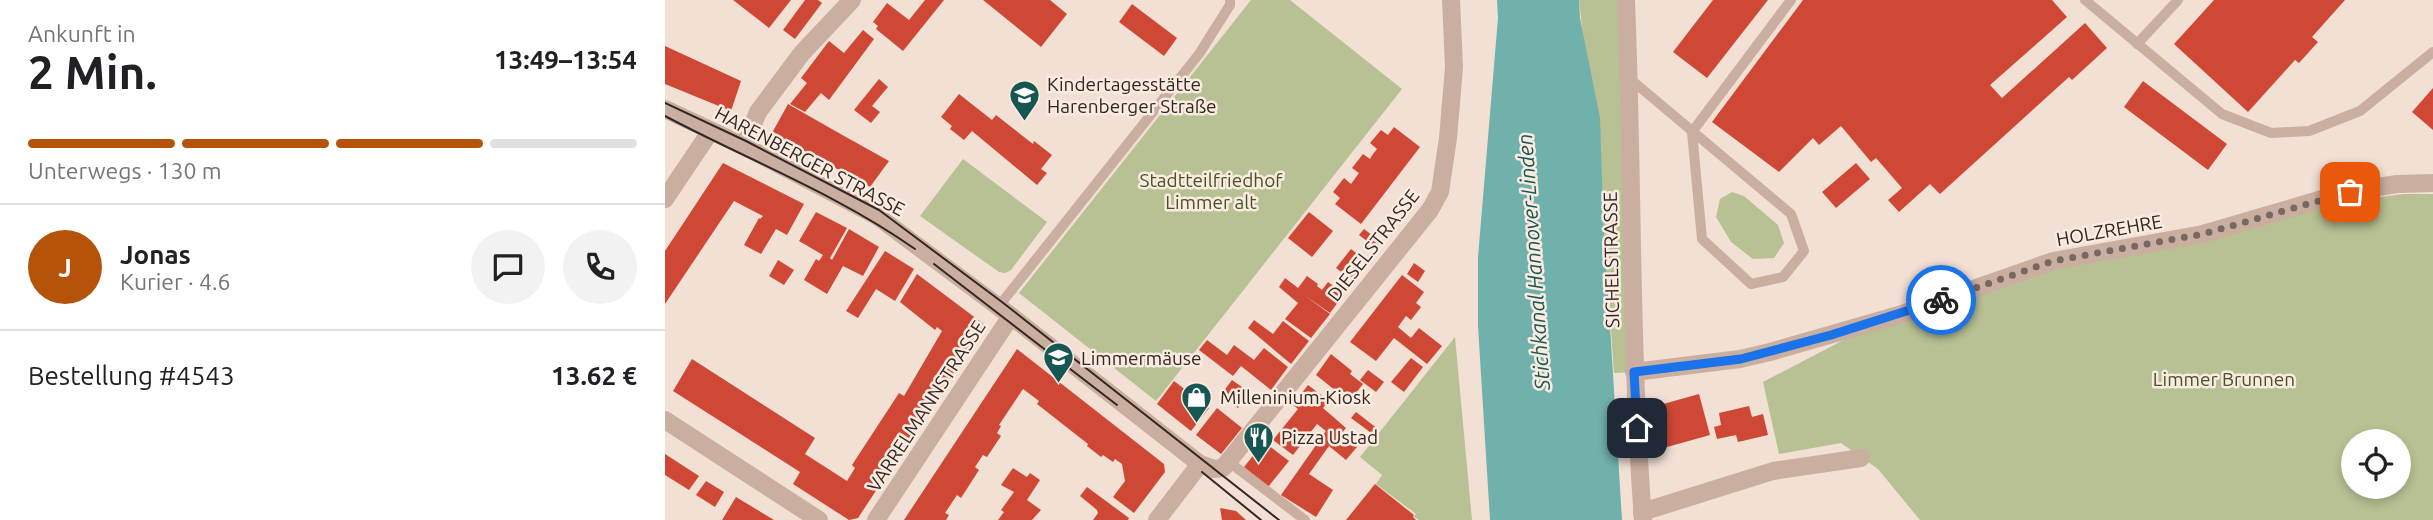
<!DOCTYPE html>
<html lang="de">
<head>
<meta charset="utf-8">
<style>
  :root { --surface:#fff; --page:#f2f2f2; --text:#202124; --muted:#757577; --line:#e0e0e0; --accent:#b45309 }
  body { margin:0; font-family:Ubuntu,sans-serif; background:var(--page); color:var(--text); height:100vh; display:flex; flex-direction:column; font-size:26px; white-space:nowrap }
  * { box-sizing:border-box; margin:0 }
  p { font-size:23px; color:var(--muted) }
  .icon { flex:none; width:38px; height:38px; fill:none; stroke:currentColor; stroke-width:2; stroke-linecap:round; stroke-linejoin:round }
  .map { position:relative; flex:1; overflow:hidden }
  .panel { display:flex; flex-direction:column; background:var(--surface); width:665px }
  .panel>* { flex:none }
  .tools { position:absolute; left:1676px; top:429px; display:grid; gap:14px }
  .tools a { display:grid; place-items:center; width:70px; height:70px; border-radius:50%; background:var(--surface); box-shadow:0 4px 10px #0003; font-size:35px }
  .pin { position:absolute; display:grid; place-items:center; width:60px; height:60px; color:#fff; margin:-30px; border-radius:14px; box-shadow:0 4px 10px #0006 }
  .courier { position:absolute; display:grid; place-items:center; width:70px; height:70px; margin:-35px; border:5px solid #1a73e8; border-radius:50%; background:#fff; color:#222; box-shadow:0 2px 9px #0007 }
  .head em { font-style:normal; font-weight:700 }
  .head div { display:flex; flex-direction:column-reverse }
  .head { display:flex; align-items:center; justify-content:space-between; height:119px; padding:0 28px }
  h1 { font-size:46px; font-weight:700; line-height:52px }
  .bar { display:grid; grid-template-columns:repeat(4,1fr); gap:10px 7px; align-content:center; height:84px; padding:0 28px }
  .bar i { height:9px; border-radius:5px; background:var(--line) }
  .bar .on { background:var(--accent) }
  .bar p { grid-column:span 4 }
  .line { display:flex; align-items:center; gap:18px; padding:0 28px; border-top:2px solid var(--line) }
  .line div { flex:1 }
  .round { display:grid; place-items:center; flex:none; width:74px; height:74px; border-radius:37px; background:var(--page) }
  main { display:flex; flex:1; min-height:0 }
  .map>svg:first-child { display:block }
</style>
</head>
<body>
<main>
<section class="panel">
<div class="head"><div><h1>2 Min.</h1><p>Ankunft in</p></div><em>13:49–13:54</em></div>
<div class="bar"><i class="on"></i><i class="on"></i><i class="on"></i><i></i><p>Unterwegs · 130 m</p></div>
<div class="line" style="height:126px"><b class="round" style="background:var(--accent);color:#fff">J</b><div><b>Jonas</b><p>Kurier · 4.6</p></div><a class="round"><svg class="icon" aria-label="chat" viewBox="0 0 24 24"><path d="M4 5h16v11H9l-5 4z"/></svg></a><a class="round"><svg class="icon" aria-label="phone" viewBox="0 0 24 24"><path d="M5 4h4l2 5-3 2q2 4 5 5l2-3 5 2v4C11 20 4 13 5 4z"/></svg></a></div>
<div class="line" style="height:91px"><div>Bestellung #4543</div><b>13.62 €</b></div>
</section>
<div class="map">
<svg width="1768" height="520" viewBox="0 0 1768 520">
  <rect width="100%" height="100%" fill="#f2e0d4"/>
  <g fill="#b7c193" fill-rule="evenodd">
    <path d="M586,0H625L737,89L491,401L354,293Z"/>
    <path d="M914,0H961L969,372L949,373L938,212Z"/>
    <path d="M298,159L382,222L346,270L340,273L334,272L255,216Z"/>
    <path d="M1067,192L1079,196L1113,225L1119,243L1109,258L1088,259L1066,242L1051,217L1055,199Z"/>
    <path d="M1739,194H1768V520H1255L1213,469L1176,443L1114,454L1098,382L1188,335L1380,268L1676,202ZM1689,441H1734V486H1689Z"/>
    <path d="M790,337L807,520H754L749,517L751,514L711,484L717,475L695,457Z"/>
  </g>
  <path fill="#71b1ac" d="M832,0H914L915,18L935,118L938,212L957,520H825L813,326V257L833,18Z"/>
  <g fill="#cf4835">
    <path d="M68,0H126L104,28Z"/>
    <path d="M140,0H153L157,3L130,39L118,30Z"/>
    <path d="M260,0H279L238,51L211,29L213,26L208,22L222,3L244,20Z"/>
    <path d="M318,0H385L402,14L376,47Z"/>
    <path d="M1048,0H1103L1042,78L1008,52Z"/>
    <path d="M1138,0H1387L1402,17L1325,85L1337,98L1420,23L1442,48L1407,80L1404,77L1275,194L1265,184L1234,212L1223,200L1237,188L1211,158L1206,162L1176,126L1154,145L1148,138L1114,172L1047,122Z"/>
    <path d="M1549,0H1680L1647,37L1653,42L1634,63L1630,60L1583,112L1509,44Z"/>
    <path d="M467,4L512,38L499,56L454,22Z"/>
    <path d="M198,30L209,39L164,100L156,93L140,112L125,104L142,83L136,78L164,41L179,53Z"/>
    <path d="M0,46L76,81L66,111L0,84Z"/>
    <path d="M214,79L223,87L207,106L215,112L206,123L189,110Z"/>
    <path d="M1478,81L1562,144L1543,170L1459,107Z"/>
    <path d="M1768,88V130L1747,112Z"/>
    <path d="M294,94L327,120L331,115L368,144L369,141L387,155L376,169L382,173L372,185L307,131L299,140L285,129L287,126L276,117Z"/>
    <path d="M123,104L172,132L224,161L205,187L107,133Z"/>
    <path d="M729,127L755,147L696,224L670,204L675,198L668,192L679,178L686,184L694,173L687,168L698,154L705,159L708,154L712,149L705,143L716,130L723,135Z"/>
    <path d="M58,163L139,204L122,235L111,229L96,254L79,245L94,218L95,219L98,216L69,201L0,304V251Z"/>
    <path d="M1191,163L1205,179L1171,208L1157,192Z"/>
    <path d="M151,212L182,228L165,258L167,260L184,229L214,247L198,276L178,266L162,294L139,280L151,259L154,261L158,255L134,241Z"/>
    <path d="M644,212L668,231L647,257L623,238Z"/>
    <path d="M699,229L716,242L711,248L694,235Z"/>
    <path d="M686,249L704,263L690,282L671,268Z"/>
    <path d="M220,251L249,269L230,301L211,289L193,318L181,311Z"/>
    <path d="M113,260L129,270L119,285L104,276Z"/>
    <path d="M749,263L760,271L753,282L742,274Z"/>
    <path d="M252,274L320,325L193,518L184,520L128,484L135,472L8,391L27,359L150,438L140,454L182,481L190,468L187,465L234,393L239,396L277,331L272,327L270,330L235,302Z"/>
    <path d="M737,275L759,292L751,303L756,307L746,320L741,316L733,327L746,338L754,328L777,346L762,364L729,338L711,361L685,342Z"/>
    <path d="M642,276L653,284L652,286L657,290L663,282L679,294L665,313L639,295L665,314L646,338L620,319L633,303L614,287L620,278L633,288Z"/>
    <path d="M589,320L608,334L618,321L644,341L626,364L583,328Z"/>
    <path d="M542,340L562,355L569,345L589,360L599,348L623,367L606,390L576,366L568,376L534,350Z"/>
    <path d="M352,349L499,464L500,472L469,513L448,497L460,481L457,464L450,459L448,462L438,455L436,457L422,446L423,444L372,404L374,401L358,389L334,425L336,426L332,433L336,436L322,457L318,455L310,467L314,470L296,498L292,495L280,513L284,515L281,520H239Z"/>
    <path d="M666,354L687,371L685,374L698,384L687,398L674,388L671,391L651,375Z"/>
    <path d="M746,358L758,367L739,392L726,382Z"/>
    <path d="M703,370L719,382L711,392L695,380Z"/>
    <path d="M567,380L584,392L573,408L555,396Z"/>
    <path d="M509,381L544,408L526,431L492,404Z"/>
    <path d="M643,385L664,401L658,408L681,428L676,434L692,447L681,460L664,446L644,474L668,490L651,517L616,495L661,431L652,424L628,455L608,440L633,409L628,405Z"/>
    <path d="M1034,394L1045,435L995,449L984,408Z"/>
    <path d="M1084,406L1087,417L1098,414L1103,435L1073,442L1071,435L1052,439L1049,427L1056,425L1054,413Z"/>
    <path d="M552,408L577,428L556,454L531,435Z"/>
    <path d="M691,412L713,429L709,435L686,418Z"/>
    <path d="M599,442L624,461L603,487L579,467Z"/>
    <path d="M0,454L34,476L24,490L0,475Z"/>
    <path d="M348,468L362,477L365,473L375,480L362,500L376,510L367,520H333L339,512L336,510L349,492L336,485Z"/>
    <path d="M41,481L59,492L50,507L31,495Z"/>
    <path d="M710,484L749,515L748,517L751,520H681Z"/>
    <path d="M422,487L464,518L463,520H428L433,513L432,510L415,496Z"/>
    <path d="M71,497L109,520H57Z"/>
    <path d="M555,508L571,511L581,520H557Z"/>
  </g>
  <g fill="none" stroke-linecap="round" stroke-linejoin="round">
    <g stroke="#caaea0" stroke-width="10">
      <path d="M1420,0L1557,114L1606,133L1644,131L1695,111L1768,52"/>
      <path d="M1472,44L1513,0"/>
      <path d="M964,78L1126,214L1139,251L1118,277L1086,284L1037,239L1027,132L1126,0"/>
      <path d="M334,306L534,54L565,5V0"/>
      <path d="M564,462L640,520"/>
    </g>
    <g stroke="#caaea0" stroke-width="18">
      <path d="M961,0C968,173 965,347 978,520"/>
      <path d="M0,109L79,146L212,216L346,316L535,464L549,469L558,468L765,210L775,192L783,138L789,67L786,0"/>
      <path d="M79,146L93,112L137,53L187,0"/>
      <path d="M0,199L45,132"/>
      <path d="M969,372L1075,359L1105,352L1234,315L1388,261L1538,234L1671,195L1700,189L1732,184L1768,183"/>
      <path d="M0,420L154,520"/>
      <path d="M977,512L1108,471L1196,458"/>
      <path d="M211,520L346,316"/>
      <path d="M492,520L535,464"/>
    </g>
    <g stroke="#332724" stroke-width="2">
      <path d="M0,103L81,141L214,210L337,302L614,520"/>
      <path d="M0,116C83,160 172,194 250,249"/>
      <path d="M269,264L452,405"/>
      <path d="M537,472L596,520"/>
    </g>
  </g>
  <g fill="none" stroke-linecap="round" stroke-linejoin="round">
    <path stroke="#766862" stroke-width="7" stroke-dasharray="0 12.6" d="M1276,300L1388,261L1538,234L1685,192"/>
    <path stroke="#1a73e8" stroke-width="9" d="M972,428L969,372L1076,359L1166,335L1276,300"/>
  </g>
  <defs>
    <symbol id="school-pin" viewBox="-11 -11 22 30"><path d="M0 17L-7.5 6A9.5 9.5 0 1 1 7.5 6Z" fill="#175753" stroke="#faebe0"/><path d="M0-5L7-2L0 1L-7-2ZM-4 1L0 2.5L4 1V4Q0 6-4 4Z" fill="#fff"/></symbol>
    <symbol id="shop-pin" viewBox="-11 -11 22 30"><path d="M0 17L-7.5 6A9.5 9.5 0 1 1 7.5 6Z" fill="#175753" stroke="#faebe0"/><path d="M-5-2.5h2.3a2.7 3.5 0 0 1 5.4 0H5L5.5 6h-11ZM-1.5-2.5h3a1.5 2.3 0 0 0-3 0Z" fill="#fff"/></symbol>
    <symbol id="restaurant-pin" viewBox="-11 -11 22 30"><path d="M0 17L-7.5 6A9.5 9.5 0 1 1 7.5 6Z" fill="#175753" stroke="#faebe0"/><path d="M-5-6h1v4h1v-4h1v4h1v-4h1v5L-1.5 .5V6h-2V.5L-5-1ZM5-6V6H3V1.5H1.5Q1.5-4 5-6Z" fill="#fff"/></symbol>
  </defs>
  <g fill-rule="evenodd">
    <use href="#school-pin" x="342" y="78" width="35" height="47"/>
    <use href="#school-pin" x="376" y="340" width="35" height="47"/>
    <use href="#shop-pin" x="514" y="380" width="35" height="47"/>
    <use href="#restaurant-pin" x="576" y="420" width="35" height="47"/>
  </g>
  <g text-anchor="middle" dominant-baseline="central" stroke-width="5" stroke-linejoin="round" paint-order="stroke">
    <g font-size="19" fill="#332724" stroke="#faebe0" text-anchor="start">
      <text x="382" y="84">Kindertagesstätte<tspan x="382" dy="22">Harenberger Straße</tspan></text>
      <text x="416" y="358">Limmermäuse</text>
      <text x="555" y="397">Milleninium-Kiosk</text>
      <text x="616" y="437">Pizza Ustad</text>
    </g>
    <g font-size="19" fill="#332724" stroke="#faebe0">
      <text transform="translate(145 161) rotate(28)">HARENBERGER STRASSE</text>
      <text transform="translate(1444 230) rotate(-10)">HOLZREHRE</text>
      <text transform="translate(708 245) rotate(-52)">DIESELSTRASSE</text>
      <text transform="translate(946 260) rotate(-91)">SICHELSTRASSE</text>
      <text transform="translate(261 406) rotate(-57)">VARRELMANNSTRASSE</text>
    </g>
    <g font-size="19" fill="#485326" stroke="#faebe0">
      <text x="546" y="180">Stadtteilfriedhof<tspan x="546" dy="22">Limmer alt</tspan></text>
      <text x="1559" y="379">Limmer Brunnen</text>
    </g>
    <g font-size="21" font-style="italic" fill="#175753" stroke="#faebe0">
      <text transform="translate(868 262) rotate(-94)">Stichkanal Hannover-Linden</text>
    </g>
  </g>
</svg>
<div class="tools">
<a><svg class="icon" aria-label="locate" viewBox="0 0 24 24"><circle cx="12" cy="12" r="6"/><path d="M12 2v4M12 18v4M2 12h4M18 12h4"/></svg></a>
</div>
<div class="pin" style="left:1685px;top:192px;background:#ea580c"><svg class="icon" aria-label="bag" viewBox="0 0 24 24"><path d="M5 8h14l-1 12H6zM9 8a3 3 0 0 1 6 0"/></svg></div>
<div class="pin" style="left:972px;top:428px;background:#1f2937"><svg class="icon" aria-label="home" viewBox="0 0 24 24"><path d="M3 11l9-7 9 7M6 9v11h12V9"/></svg></div>
<div class="courier" style="left:1276px;top:300px"><svg class="icon" aria-label="bike" viewBox="0 0 24 24"><circle cx="6" cy="16" r="4"/><circle cx="18" cy="16" r="4"/><path d="M6 16l4-8h5l3 8M10 8l3 8H6M13 5h3"/></svg></div>
</div>
</main>
</body>
</html>
